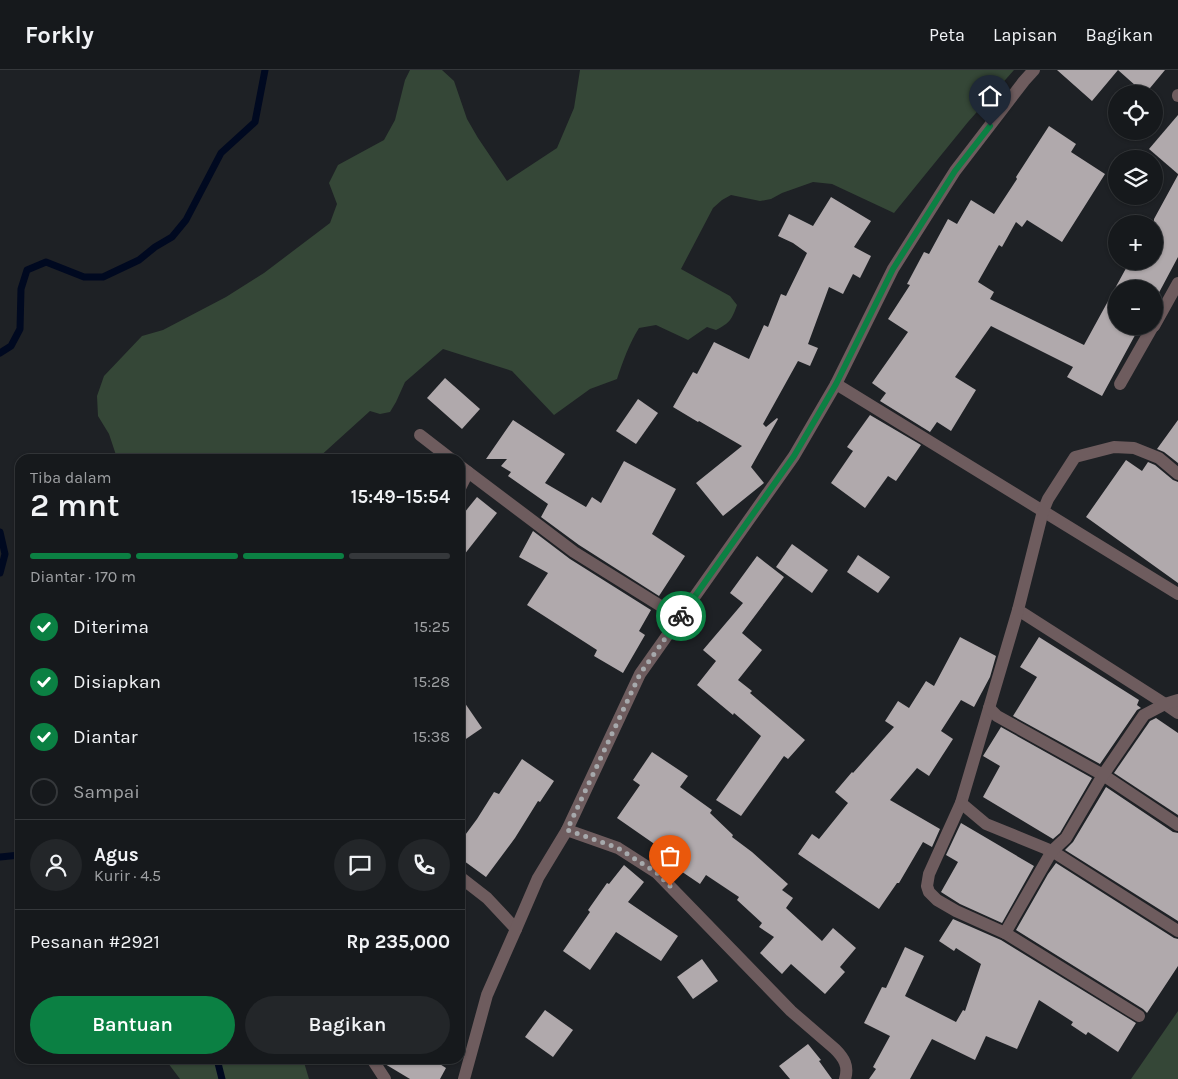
<!DOCTYPE html>
<html lang="id">
<head>
<meta charset="utf-8">
<style>
  :root { --surface:#16191c; --page:#232629; --text:#f1f3f6; --muted:#9ea0a3; --line:#35383b; --accent:#0b8043 }
  body { margin:0; font-family:Karla,sans-serif; background:var(--page); color:var(--text); height:100vh; display:flex; flex-direction:column; font-size:19px; white-space:nowrap }
  * { box-sizing:border-box; margin:0 }
  p { font-size:16px; color:var(--muted) }
  .icon { flex:none; width:28px; height:28px; fill:none; stroke:currentColor; stroke-width:2; stroke-linecap:round; stroke-linejoin:round }
  .map { position:relative; flex:1; overflow:hidden }
  .panel { position:absolute; left:15px; top:384px; width:450px; height:610px; display:flex; flex-direction:column; background:var(--surface); border-radius:15px; box-shadow:0 1px 4px #0004,0 0 0 1px var(--line) }
  .panel>* { flex:none }
  .fabs { position:absolute; left:1108px; top:15px; display:grid; gap:10px }
  .fabs a { display:grid; place-items:center; width:55px; height:55px; border-radius:50%; background:var(--surface); box-shadow:0 1px 4px #0004,0 0 0 1px var(--line); font-size:25px }
  .pin { position:absolute; display:grid; place-items:center; width:42px; height:42px; color:#fff; margin:-51px -21px; border-radius:50% 50% 50% 0; rotate:-45deg; box-shadow:0 0 5px #0007 }
  .pin .icon { rotate:45deg }
  .courier { position:absolute; display:grid; place-items:center; width:50px; height:50px; margin:-25px; border:4px solid #0b8043; border-radius:50%; background:#fff; color:#222; box-shadow:0 1px 6px #0007 }
  .headline em { font-style:normal; font-weight:600 }
  .headline div { display:flex; flex-direction:column-reverse }
  .headline { display:flex; align-items:center; justify-content:space-between; height:85px; padding:0 15px }
  h1 { font-size:32px; font-weight:600; line-height:38px }
  .bar { display:grid; grid-template-columns:repeat(4,1fr); gap:8px 5px; align-content:center; height:60px; padding:0 15px }
  .bar i { height:6px; border-radius:4px; background:var(--line) }
  .bar .on { background:var(--accent) }
  .bar p { grid-column:span 4 }
  .line { display:flex; align-items:center; gap:12px; padding:0 15px; border-top:1px solid var(--line) }
  .line div { flex:1 }
  .round { display:grid; place-items:center; flex:none; width:52px; height:52px; border-radius:26px; background:var(--page) }
  ol { padding:0 15px; list-style:none }
  li { display:flex; align-items:center; gap:15px; height:55px }
  li p { margin-inline-start:auto }
  li .icon { padding:5px; border-radius:50%; background:var(--accent); color:#fff; stroke-width:4 }
  li:last-child { color:var(--muted) }
  li i { width:28px; height:28px; border:2px solid var(--line); border-radius:50% }
  .button { display:flex; gap:10px; margin-top:auto; padding:10px 15px }
  .button a { flex:1; height:58px; border-radius:30px; background:var(--accent); color:#fff; font-size:20px; font-weight:600; line-height:58px; text-align:center }
  .button a+a { background:var(--page); color:var(--text) }
  header { display:flex; align-items:center; gap:30px; box-sizing:border-box; height:70px; padding:0 25px; background:var(--surface); border-bottom:1px solid var(--line) }
  header strong { font-size:24px }
  nav { display:flex; gap:28px; margin-inline-start:auto; font-size:18px }
  .map>svg:first-child { display:block }
</style>
</head>
<body>
<header>
<strong>Forkly</strong>
<nav><a>Peta</a><a>Lapisan</a><a>Bagikan</a></nav>
</header>
<div class="map">
<svg width="1178" height="1009" viewBox="0 0 1178 1009">
  <rect width="100%" height="100%" fill="#1e2125"/>
  <g fill="#354737">
    <path d="M410,0H442L454,11L467,49L478,68L507,111L557,78L574,38L580,0H1014L968,52L894,143L832,114L813,112L782,123L771,129L760,131L731,125L722,130L713,138L681,199L730,226L737,235C732,249 730,253 716,260L707,257L688,270L656,255L639,258C629,274 623,291 617,309L590,319L554,345L512,301L443,279L405,312L396,332L390,342L380,344L370,341L317,389H116V385L109,364L98,346L97,326L104,306L142,266L163,260L226,227L264,203L330,153L337,134L329,113L338,95L384,70L395,50L405,10Z"/>
    <path d="M1178,941V1009H1131Z"/>
    <path d="M165,989H303L309,1009H180Z"/>
  </g>
  <g fill="none" stroke-linecap="round" stroke-linejoin="round">
    <g stroke="#000920" stroke-width="7">
      <path d="M0,283L11,276L20,259L21,219L27,200L46,192L84,207H103L139,190L155,177L172,167L186,150L221,83L255,52L265,0"/>
      <path d="M0,462L5,484L0,503"/>
      <path d="M0,787L20,785"/>
      <path d="M217,989L222,1009"/>
    </g>
  </g>
  <g fill="#b0a9ac">
    <path d="M1057,0H1165L1145,24L1118,0L1092,31Z"/>
    <path d="M1178,45V104L1149,79Z"/>
    <path d="M1049,56L1076,74L1071,82L1105,104L1062,172L1027,150L1022,157L1016,152L1002,177L999,175L978,212L994,222L990,229L1084,275L1130,191H1154V149L1178,105V187L1154,232V219H1116V256H1140L1102,326L1067,307L1073,297L991,256L955,307L976,320L951,361L937,352L930,362L880,331L886,323L872,313L908,262L888,249L910,215L907,214L924,182L929,184L948,149L957,154L971,130L994,144L1017,109L1016,107Z"/>
    <path d="M831,127L871,151L854,177L871,186L860,208L853,204L843,224L829,217L808,274L818,278L810,296L798,291L763,354L766,357L777,348L778,349L751,397L764,413L723,446L696,413L742,376L699,351L698,352L673,337L693,302L697,304L714,272L749,289L764,255L768,257L781,224L786,226L807,183L793,173L778,166L789,144L813,156Z"/>
    <path d="M445,308L480,339L462,359L427,328Z"/>
    <path d="M638,329L658,343L636,374L616,361Z"/>
    <path d="M870,345L921,375L896,411L888,406L865,438L831,413L853,381L847,377Z"/>
    <path d="M513,350L565,384L545,413L586,437L592,427L601,433L624,391L676,419L652,464L685,486L659,526L579,475L541,447L548,434L508,406L511,402L501,396L507,389H486Z"/>
    <path d="M1178,350V393L1164,382L1157,379Z"/>
    <path d="M1126,390L1142,401L1148,392L1155,395L1173,410L1178,412V513L1086,447Z"/>
    <path d="M477,427L497,443L460,490V448Z"/>
    <path d="M533,461L570,489L651,540L639,561L645,565L623,603L594,586L597,580L527,535L548,503L519,487Z"/>
    <path d="M792,474L828,500L812,523L776,497Z"/>
    <path d="M858,485L890,507L878,523L847,502Z"/>
    <path d="M757,486L784,507L742,563L762,580L738,610L752,621L750,623L805,670L788,689L784,686L741,746L716,730L761,666L734,643L733,645L697,615L716,591L703,580L743,533L730,523Z"/>
    <path d="M960,567L996,586L990,607L974,637L961,630L941,661L953,669L929,706L917,698L890,730L940,759L932,777L923,772L899,813H897L879,839L798,784L812,764L819,769L848,733L835,722L852,702L853,703L894,657L885,651L898,631L909,638L926,611L934,616Z"/>
    <path d="M1039,567L1139,630L1137,635L1141,638L1137,640L1100,694L1013,646L1037,607L1020,597Z"/>
    <path d="M460,626L482,658L460,673Z"/>
    <path d="M1156,648L1178,663V745L1114,703L1150,651Z"/>
    <path d="M1001,657L1092,708L1060,763L1053,769L983,727L1000,696L983,686Z"/>
    <path d="M652,682L688,706L680,717L712,740L710,743L733,765L732,767L752,782L788,814L782,820L793,828L786,838L822,871L833,858L856,878L840,897L845,902L825,924L791,894L782,904L760,883L774,867L759,857L762,853L737,830L739,827L706,805L700,814L672,795L676,789L617,748L640,715L633,710Z"/>
    <path d="M522,689L554,711L540,732L538,731L515,768L486,807L460,788V772L477,749L494,722L499,724Z"/>
    <path d="M1106,717L1173,762L1178,763V851L1065,780L1073,772Z"/>
    <path d="M961,753L1034,796L1002,853L960,834L941,822L958,792L946,785Z"/>
    <path d="M1056,793L1174,868L1178,869V896L1147,943L1143,939L1016,860L1048,804Z"/>
    <path d="M624,795L644,812L628,832L678,866L661,891L616,862L590,900L563,881L590,842L588,840L607,813L609,814Z"/>
    <path d="M953,849L1001,870L1136,953L1118,982L1088,962L1086,965L1071,955L1073,952L1039,930L1017,979L986,966L975,990L932,969L910,1009H869L876,999L873,997L890,966L864,953L882,917L886,918L905,877L924,886L905,926L956,952L963,940L965,941L981,894L956,878L954,881L939,871Z"/>
    <path d="M702,889L718,911L693,929L677,907Z"/>
    <path d="M545,940L573,960L553,987L525,967Z"/>
    <path d="M808,974L821,990L819,991L832,1009H790L779,996Z"/>
    <path d="M382,989H432L446,998L440,1009H410L385,994Z"/>
  </g>
  <g fill="none" stroke-linecap="round" stroke-linejoin="round">
    <g stroke="#6e5c5e" stroke-width="12">
      <path d="M1178,26V25"/>
      <path d="M1154,256L1178,213"/>
      <path d="M836,314L1178,524"/>
      <path d="M1120,314L1153,256"/>
      <path d="M420,365L451,389"/>
      <path d="M460,396L574,482L680,548"/>
      <path d="M1178,404L1159,388L1134,378L1114,377L1075,387L1048,429L1043,441L1018,540L1165,634L1178,643"/>
      <path d="M460,418L468,402"/>
      <path d="M1018,540L961,733L929,804L927,816L929,822L937,830L956,841L1005,863L1139,946"/>
      <path d="M989,638L997,646L1103,705L1178,755"/>
      <path d="M961,733L986,754L1052,781L1178,861"/>
      <path d="M567,760L618,778L657,803L791,941L835,979C844,988 849,996 845,1009"/>
      <path d="M460,807L487,828L516,859"/>
      <path d="M1005,863L1052,781L1066,768L1103,705L1144,645L1165,634L1178,630"/>
      <path d="M372,989L385,1009"/>
    </g>
    <path stroke="#6e5c5e" stroke-width="12" d="M464,1009L487,925L516,859L538,808L567,760L640,604L794,386L836,314L893,199L955,101L1024,11L1034,0"/>
  </g>
  <g fill="none" stroke-linecap="round" stroke-linejoin="round">
    <path stroke="#a6a9ac" stroke-width="5" stroke-dasharray="0 9" d="M670,816L657,803L618,778L567,760L640,604L681,546"/>
    <path stroke="#0b8043" stroke-width="6" d="M681,546L794,386L836,314L893,199L955,101L990,56"/>
  </g>
</svg>
<div class="fabs">
<a><svg class="icon" aria-label="locate" viewBox="0 0 24 24"><circle cx="12" cy="12" r="6"/><path d="M12 2v4M12 18v4M2 12h4M18 12h4"/></svg></a>
<a><svg class="icon" aria-label="layers" viewBox="0 0 24 24"><path d="M12 4l9 5-9 5-9-5zM3 14l9 5 9-5"/></svg></a>
<a>+</a>
<a>−</a>
</div>
<div class="pin" style="left:670px;top:816px;background:#ea580c"><svg class="icon" aria-label="bag" viewBox="0 0 24 24"><path d="M5 8h14l-1 12H6zM9 8a3 3 0 0 1 6 0"/></svg></div>
<div class="pin" style="left:990px;top:56px;background:#1f2937"><svg class="icon" aria-label="home" viewBox="0 0 24 24"><path d="M3 11l9-7 9 7M6 9v11h12V9"/></svg></div>
<div class="courier" style="left:681px;top:546px"><svg class="icon" aria-label="bike" viewBox="0 0 24 24"><circle cx="6" cy="16" r="4"/><circle cx="18" cy="16" r="4"/><path d="M6 16l4-8h5l3 8M10 8l3 8H6M13 5h3"/></svg></div>
<section class="panel">
<div class="headline"><div><h1>2 mnt</h1><p>Tiba dalam</p></div><em>15:49–15:54</em></div>
<div class="bar"><i class="on"></i><i class="on"></i><i class="on"></i><i></i><p>Diantar · 170 m</p></div>
<ol>
<li><svg class="icon" aria-label="check" viewBox="0 0 24 24"><path d="M5 12l5 5 9-10"/></svg>Diterima<p>15:25</p></li>
<li><svg class="icon" aria-label="check" viewBox="0 0 24 24"><path d="M5 12l5 5 9-10"/></svg>Disiapkan<p>15:28</p></li>
<li><svg class="icon" aria-label="check" viewBox="0 0 24 24"><path d="M5 12l5 5 9-10"/></svg>Diantar<p>15:38</p></li>
<li><i></i>Sampai</li>
</ol>
<div class="line" style="height:90px"><a class="round"><svg class="icon" aria-label="person" viewBox="0 0 24 24"><circle cx="12" cy="8" r="4"/><path d="M4 21q1-7 8-7t8 7"/></svg></a><div><b>Agus</b><p>Kurir · 4.5</p></div><a class="round"><svg class="icon" aria-label="chat" viewBox="0 0 24 24"><path d="M4 5h16v11H9l-5 4z"/></svg></a><a class="round"><svg class="icon" aria-label="phone" viewBox="0 0 24 24"><path d="M5 4h4l2 5-3 2q2 4 5 5l2-3 5 2v4C11 20 4 13 5 4z"/></svg></a></div>
<div class="line" style="height:65px"><div>Pesanan #2921</div><b>Rp 235,000</b></div>
<div class="button"><a>Bantuan</a><a>Bagikan</a></div>
</section>
</div>
</body>
</html>
